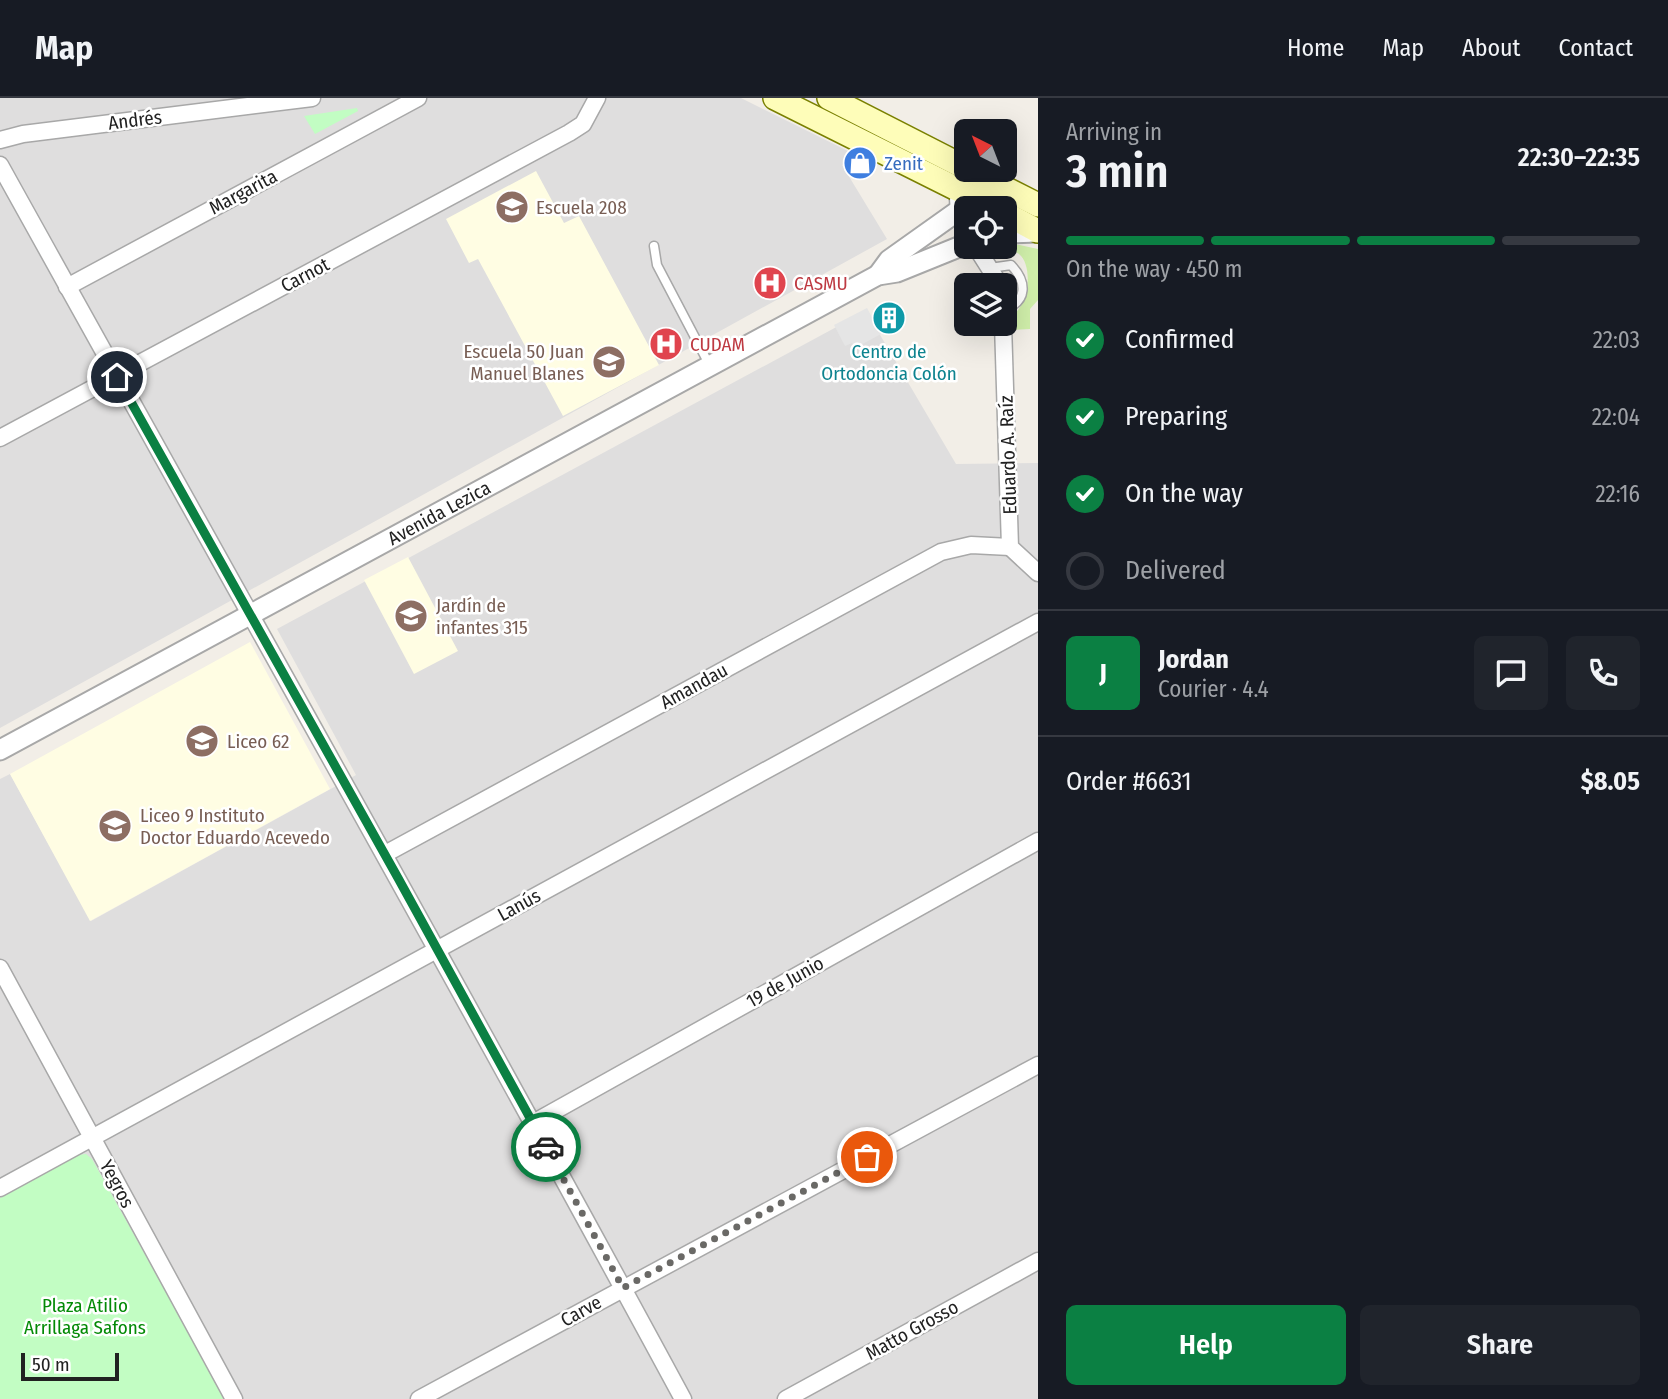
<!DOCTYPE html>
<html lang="en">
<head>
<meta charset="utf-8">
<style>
  :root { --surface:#171b24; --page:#20242c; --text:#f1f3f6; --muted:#9ea1a6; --line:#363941; --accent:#0b8043 }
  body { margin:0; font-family:"Fira Sans Condensed",sans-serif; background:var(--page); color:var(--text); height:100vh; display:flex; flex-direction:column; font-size:26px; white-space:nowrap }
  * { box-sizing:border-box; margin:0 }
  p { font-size:23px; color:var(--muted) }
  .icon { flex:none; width:38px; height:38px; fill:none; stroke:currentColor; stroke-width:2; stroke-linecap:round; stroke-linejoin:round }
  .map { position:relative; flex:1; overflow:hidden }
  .panel { display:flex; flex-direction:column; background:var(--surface); width:630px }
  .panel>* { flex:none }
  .needle { width:46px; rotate:318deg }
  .tools { position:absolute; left:954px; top:21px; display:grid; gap:14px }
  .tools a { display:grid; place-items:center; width:63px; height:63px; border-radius:10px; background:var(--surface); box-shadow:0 7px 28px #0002; font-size:35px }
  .scale { position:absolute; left:21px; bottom:18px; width:98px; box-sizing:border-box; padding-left:7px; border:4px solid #212121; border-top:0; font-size:19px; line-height:24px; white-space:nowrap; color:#212121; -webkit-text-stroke:5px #fff; paint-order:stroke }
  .pin { position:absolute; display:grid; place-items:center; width:60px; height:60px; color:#fff; margin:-30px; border:4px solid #fff; border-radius:50%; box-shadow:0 2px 7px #0007 }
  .courier { position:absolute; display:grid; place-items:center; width:70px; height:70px; margin:-35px; border:5px solid #0b8043; border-radius:50%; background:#fff; color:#222; box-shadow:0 2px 9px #0007 }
  .overview em { font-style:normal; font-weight:600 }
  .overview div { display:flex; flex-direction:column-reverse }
  .overview { display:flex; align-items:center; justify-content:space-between; height:119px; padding:0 28px }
  h1 { font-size:46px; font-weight:600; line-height:52px }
  .bar { display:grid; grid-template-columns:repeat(4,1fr); gap:10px 7px; align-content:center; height:84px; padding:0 28px }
  .bar i { height:9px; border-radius:5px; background:var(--line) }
  .bar .on { background:var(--accent) }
  .bar p { grid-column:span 4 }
  .line { display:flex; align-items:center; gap:18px; padding:0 28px; border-top:2px solid var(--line) }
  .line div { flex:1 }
  .round { display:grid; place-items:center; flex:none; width:74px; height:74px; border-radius:10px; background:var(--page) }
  ol { padding:0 28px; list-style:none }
  li { display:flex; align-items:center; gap:21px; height:77px }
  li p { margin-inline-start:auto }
  li .icon { padding:7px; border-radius:50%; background:var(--accent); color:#fff; stroke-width:4 }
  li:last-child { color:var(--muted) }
  li i { width:38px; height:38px; border:4px solid var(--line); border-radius:50% }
  .cta { display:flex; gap:14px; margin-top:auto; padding:14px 28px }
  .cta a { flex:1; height:80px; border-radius:10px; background:var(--accent); color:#fff; font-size:28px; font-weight:600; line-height:80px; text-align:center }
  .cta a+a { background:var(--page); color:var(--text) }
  header { display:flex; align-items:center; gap:42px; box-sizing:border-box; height:98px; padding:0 35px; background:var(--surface); border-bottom:2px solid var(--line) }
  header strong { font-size:33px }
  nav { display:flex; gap:38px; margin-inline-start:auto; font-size:24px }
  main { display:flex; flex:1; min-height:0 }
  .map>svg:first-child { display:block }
</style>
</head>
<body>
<header>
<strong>Map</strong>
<nav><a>Home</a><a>Map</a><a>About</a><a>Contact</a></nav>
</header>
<main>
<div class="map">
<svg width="1038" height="1301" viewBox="0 0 1038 1301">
  <rect width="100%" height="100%" fill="#f2eee7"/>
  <g fill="#dfdede">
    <path d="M0,0H741L856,57L842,67L887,141L0,630Z"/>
    <path d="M866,213L956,366L1038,365V1301H0V681L10,676L91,823L356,677L277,531Z"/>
  </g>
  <g fill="#fffde3">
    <path d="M536,73L564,125L579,118L659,267L563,318L478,161L469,165L446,121Z"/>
    <path d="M408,459L458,553L414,576L364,482Z"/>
    <path d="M250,544L330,691L90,823L10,676Z"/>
  </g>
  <path fill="#d0efaa" d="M1005,144L1038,151V202L1030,211V231L1010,232V219C1038,204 1034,127 990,162L987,153L989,149H1004Z"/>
  <g fill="#c2fdc3">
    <path d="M357,10L358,13L315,36L304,18Z"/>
    <path d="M86,1056L92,1061L225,1301H0V1100L78,1057Z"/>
  </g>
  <path fill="#e5e5e5" d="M867,210L881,236L855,250L852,245L845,248L834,227Z"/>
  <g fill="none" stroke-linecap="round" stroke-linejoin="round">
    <defs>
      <g id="service">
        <path d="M654,148L657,167L710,268"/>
        <path d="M990,170L1011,167C1027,184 1028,203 1004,212"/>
      </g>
      <g id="minor">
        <path d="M0,42L23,36L312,0"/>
        <path d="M0,67C228,478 459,887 683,1301"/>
        <path d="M958,101L959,114L966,132"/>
        <path d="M976,149L995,179L997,187"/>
        <path d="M67,189L418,0"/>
        <path d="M1003,226L1010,449L1038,475"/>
        <path d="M0,340L569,35L583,26L597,0"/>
        <path d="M385,756L941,454L971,447L1010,449"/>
        <path d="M0,870L234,1301"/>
        <path d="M533,1025L1038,743"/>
        <path d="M0,1090L1038,524"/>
        <path d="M419,1301L1038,967"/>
        <path d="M786,1301L1038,1163"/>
      </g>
      <g id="tertiary">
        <path d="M1004,135L1038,134"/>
        <path d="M878,177L889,162L986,93"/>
        <path id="s1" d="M0,652L878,177L897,174L966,146"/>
      </g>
      <g id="secondary">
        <path d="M775,0L995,110"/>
        <path d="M829,0L966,70"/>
        <path d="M969,72L1038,107"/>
        <path d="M1004,115L1038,133"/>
      </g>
    </defs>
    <use href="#service" stroke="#a8a8a8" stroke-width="11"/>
    <use href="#minor" stroke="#a8a8a8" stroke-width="19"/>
    <use href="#tertiary" stroke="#a8a8a8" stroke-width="23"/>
    <use href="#secondary" stroke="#7a8000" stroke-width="26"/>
    <use href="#service" stroke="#fff" stroke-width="8"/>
    <use href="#minor" stroke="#fff" stroke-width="16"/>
    <use href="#tertiary" stroke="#fff" stroke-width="19"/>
    <use href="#secondary" stroke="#fefdb9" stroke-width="23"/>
  </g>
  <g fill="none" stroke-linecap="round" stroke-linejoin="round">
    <path stroke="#6a6966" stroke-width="7" stroke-dasharray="0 12.6" d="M546,1049L623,1190L867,1059"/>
    <path stroke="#0b8043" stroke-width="9" d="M117,279L398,780L546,1049"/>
  </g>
  <defs>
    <symbol id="shop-disc" viewBox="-11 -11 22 22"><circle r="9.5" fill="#3f7fe0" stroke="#fff"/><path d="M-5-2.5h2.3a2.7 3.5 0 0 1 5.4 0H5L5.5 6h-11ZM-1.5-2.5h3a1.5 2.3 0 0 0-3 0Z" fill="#fff"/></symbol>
    <symbol id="school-disc" viewBox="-11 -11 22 22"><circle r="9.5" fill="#8d6e63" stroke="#fff"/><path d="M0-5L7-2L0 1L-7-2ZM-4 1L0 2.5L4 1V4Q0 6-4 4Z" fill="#fff"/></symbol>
    <symbol id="hospital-disc" viewBox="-11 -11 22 22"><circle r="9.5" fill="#e0444e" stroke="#fff"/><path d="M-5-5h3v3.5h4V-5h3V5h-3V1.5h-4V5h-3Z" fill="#fff"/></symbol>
    <symbol id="building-disc" viewBox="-11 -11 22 22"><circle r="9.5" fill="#0f9aa8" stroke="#fff"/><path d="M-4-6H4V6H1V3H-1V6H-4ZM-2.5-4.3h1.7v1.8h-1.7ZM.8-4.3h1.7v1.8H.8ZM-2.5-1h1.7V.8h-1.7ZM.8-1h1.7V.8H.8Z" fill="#fff"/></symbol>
  </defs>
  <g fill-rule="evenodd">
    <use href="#shop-disc" x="841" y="46" width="38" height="38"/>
    <use href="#school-disc" x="493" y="90" width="38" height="38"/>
    <use href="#hospital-disc" x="751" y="166" width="38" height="38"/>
    <use href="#building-disc" x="870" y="201" width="38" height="38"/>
    <use href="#hospital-disc" x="647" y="227" width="38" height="38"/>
    <use href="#school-disc" x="590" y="245" width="38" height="38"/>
    <use href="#school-disc" x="392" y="499" width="38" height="38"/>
    <use href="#school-disc" x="183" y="624" width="38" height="38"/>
    <use href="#school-disc" x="96" y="709" width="38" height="38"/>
  </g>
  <g text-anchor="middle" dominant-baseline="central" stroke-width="5" stroke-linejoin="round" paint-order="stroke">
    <g font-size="19" fill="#212121" stroke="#fff">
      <text transform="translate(135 22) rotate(-7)">Andrés</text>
      <text transform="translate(243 94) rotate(-28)">Margarita</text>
      <text transform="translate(305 177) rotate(-28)">Carnot</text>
      <text transform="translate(1008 357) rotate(-92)">Eduardo A. Raíz</text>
      <text stroke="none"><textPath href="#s1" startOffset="499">Avenida Lezica</textPath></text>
      <text transform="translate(694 588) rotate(-29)">Amandau</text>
      <text transform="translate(519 807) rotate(-29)">Lanús</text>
      <text transform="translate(785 884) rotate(-29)">19 de Junio</text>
      <text transform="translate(117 1086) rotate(62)">Yegros</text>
      <text transform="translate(581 1213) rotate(-29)">Carve</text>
      <text transform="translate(912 1232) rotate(-29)">Matto Grosso</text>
    </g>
    <g font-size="19" fill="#366cbe" stroke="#fff" text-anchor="start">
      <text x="884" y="65">Zenit</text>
    </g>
    <g font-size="19" fill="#785e54" stroke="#fff" text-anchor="start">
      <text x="536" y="109">Escuela 208</text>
      <text x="584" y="253" text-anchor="end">Escuela 50 Juan<tspan x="584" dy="22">Manuel Blanes</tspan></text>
      <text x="436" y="507">Jardín de<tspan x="436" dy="22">infantes 315</tspan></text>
      <text x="227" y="643">Liceo 62</text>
      <text x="140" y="717">Liceo 9 Instituto<tspan x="140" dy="22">Doctor Eduardo Acevedo</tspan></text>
    </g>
    <g font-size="19" fill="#be3a42" stroke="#fff" text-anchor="start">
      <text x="794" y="185">CASMU</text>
      <text x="690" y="246">CUDAM</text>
    </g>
    <g font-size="19" fill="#0d838f" stroke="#fff">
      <text x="889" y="253">Centro de<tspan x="889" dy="22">Ortodoncia Colón</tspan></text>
    </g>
    <g font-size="19" fill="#038a06" stroke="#fff">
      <text x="85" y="1207">Plaza Atilio<tspan x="85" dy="22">Arrillaga Safons</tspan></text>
    </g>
  </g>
</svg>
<div class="tools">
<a><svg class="needle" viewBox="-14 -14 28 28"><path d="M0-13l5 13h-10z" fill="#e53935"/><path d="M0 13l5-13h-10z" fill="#9ea1a6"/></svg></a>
<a><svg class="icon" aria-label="locate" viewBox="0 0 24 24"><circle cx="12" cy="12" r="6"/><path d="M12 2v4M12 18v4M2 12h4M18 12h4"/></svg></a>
<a><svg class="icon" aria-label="layers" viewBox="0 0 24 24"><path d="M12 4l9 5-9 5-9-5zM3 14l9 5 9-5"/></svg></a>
</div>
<div class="scale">50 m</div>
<div class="pin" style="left:867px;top:1059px;background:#ea580c"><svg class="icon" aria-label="bag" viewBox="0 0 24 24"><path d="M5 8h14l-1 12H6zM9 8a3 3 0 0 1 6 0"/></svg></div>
<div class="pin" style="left:117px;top:279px;background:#1f2937"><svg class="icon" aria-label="home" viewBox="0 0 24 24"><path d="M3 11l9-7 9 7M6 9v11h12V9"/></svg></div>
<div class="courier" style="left:546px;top:1049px"><svg class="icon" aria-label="car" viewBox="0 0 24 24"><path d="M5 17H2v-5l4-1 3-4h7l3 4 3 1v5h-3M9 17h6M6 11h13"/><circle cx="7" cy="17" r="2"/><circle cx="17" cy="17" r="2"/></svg></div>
</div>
<section class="panel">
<div class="overview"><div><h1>3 min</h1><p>Arriving in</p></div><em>22:30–22:35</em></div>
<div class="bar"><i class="on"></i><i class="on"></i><i class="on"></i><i></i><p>On the way · 450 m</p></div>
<ol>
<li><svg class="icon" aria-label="check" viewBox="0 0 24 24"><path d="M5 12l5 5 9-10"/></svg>Confirmed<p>22:03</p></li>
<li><svg class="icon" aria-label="check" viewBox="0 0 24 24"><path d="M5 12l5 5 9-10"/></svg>Preparing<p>22:04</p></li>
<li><svg class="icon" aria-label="check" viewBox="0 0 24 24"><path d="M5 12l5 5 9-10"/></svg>On the way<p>22:16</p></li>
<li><i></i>Delivered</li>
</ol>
<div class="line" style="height:126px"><b class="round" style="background:var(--accent);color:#fff">J</b><div><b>Jordan</b><p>Courier · 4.4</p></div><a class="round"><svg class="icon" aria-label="chat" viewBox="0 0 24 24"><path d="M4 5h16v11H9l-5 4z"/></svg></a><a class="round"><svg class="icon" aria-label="phone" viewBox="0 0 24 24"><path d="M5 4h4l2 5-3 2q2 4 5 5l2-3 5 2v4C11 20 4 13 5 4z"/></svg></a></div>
<div class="line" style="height:91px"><div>Order #6631</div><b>$8.05</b></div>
<div class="cta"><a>Help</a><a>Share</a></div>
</section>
</main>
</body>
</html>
